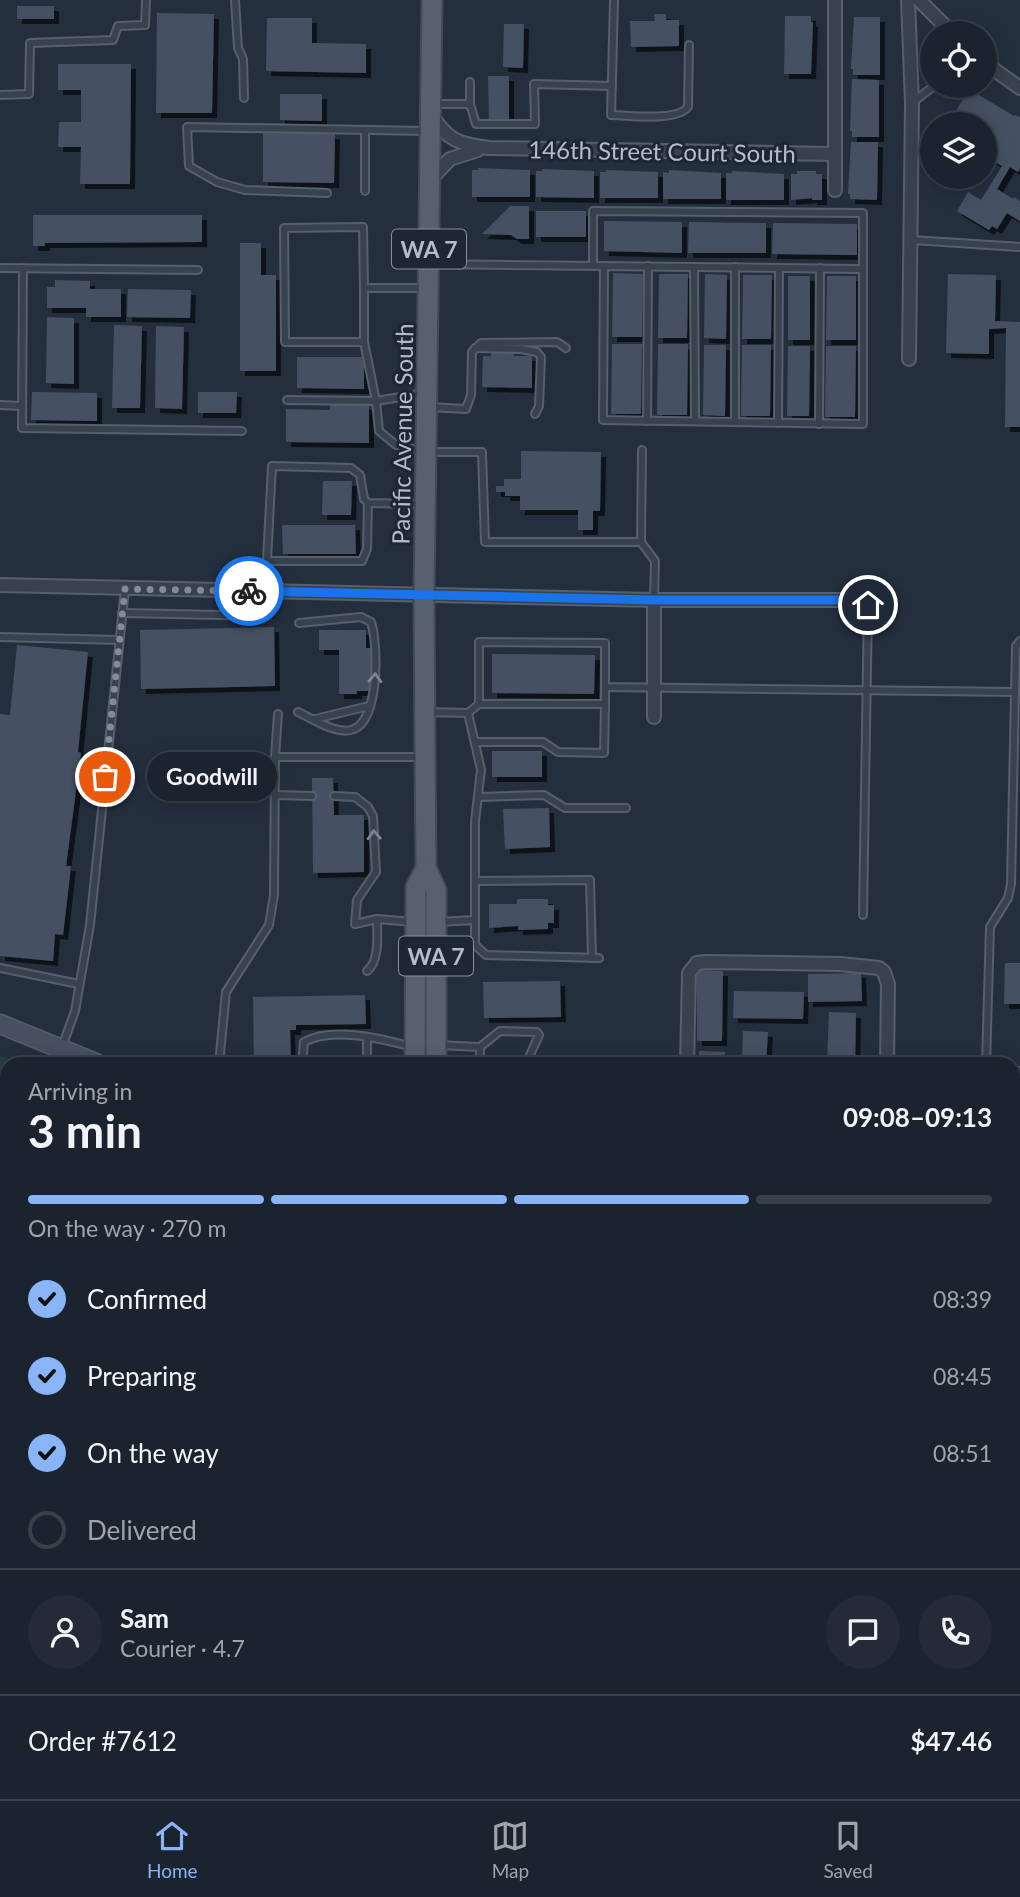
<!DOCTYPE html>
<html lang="en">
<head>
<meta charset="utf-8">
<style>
  :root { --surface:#1b232e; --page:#242b36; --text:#f1f3f6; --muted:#a0a4aa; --line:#39404a; --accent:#8ab4f8 }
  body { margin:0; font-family:Lato,sans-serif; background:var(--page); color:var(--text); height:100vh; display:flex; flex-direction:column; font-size:26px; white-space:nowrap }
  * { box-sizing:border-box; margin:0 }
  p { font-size:23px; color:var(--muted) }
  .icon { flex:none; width:38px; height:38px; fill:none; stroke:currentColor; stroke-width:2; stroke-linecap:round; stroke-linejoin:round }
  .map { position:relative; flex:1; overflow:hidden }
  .drawer { position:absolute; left:0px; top:1057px; width:1020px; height:742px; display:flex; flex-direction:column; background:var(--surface); border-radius:21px 21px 0 0; box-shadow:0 4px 18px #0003,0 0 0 2px var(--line) }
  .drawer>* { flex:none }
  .buttons { position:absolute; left:920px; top:21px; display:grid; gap:14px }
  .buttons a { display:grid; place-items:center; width:77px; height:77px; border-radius:50%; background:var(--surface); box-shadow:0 4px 18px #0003,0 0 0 2px var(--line); font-size:35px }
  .pin { position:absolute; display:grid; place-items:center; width:60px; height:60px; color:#fff; margin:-30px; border:4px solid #fff; border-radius:50%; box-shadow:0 2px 7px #0007 }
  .courier { position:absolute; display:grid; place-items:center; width:70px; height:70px; margin:-35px; border:5px solid #1a73e8; border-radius:50%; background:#fff; color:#222; box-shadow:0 2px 9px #0007 }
  .bubble { position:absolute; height:49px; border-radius:24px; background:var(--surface); box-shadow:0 4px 18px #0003,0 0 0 2px var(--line); font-size:23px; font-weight:700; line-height:49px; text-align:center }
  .overview em { font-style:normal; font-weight:700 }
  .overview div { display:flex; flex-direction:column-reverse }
  .overview { display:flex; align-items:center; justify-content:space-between; height:119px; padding:0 28px }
  h1 { font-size:46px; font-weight:700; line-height:52px }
  .bar { display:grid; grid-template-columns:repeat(4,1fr); gap:10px 7px; align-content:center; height:84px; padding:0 28px }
  .bar i { height:9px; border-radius:5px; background:var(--line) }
  .bar .current { background:var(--accent) }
  .bar p { grid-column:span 4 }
  .line { display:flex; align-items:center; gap:18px; padding:0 28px; border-top:2px solid var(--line) }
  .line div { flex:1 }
  .round { display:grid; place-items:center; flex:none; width:74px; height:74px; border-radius:37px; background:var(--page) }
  ol { padding:0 28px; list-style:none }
  li { display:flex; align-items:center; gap:21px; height:77px }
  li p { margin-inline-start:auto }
  li .icon { padding:7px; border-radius:50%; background:var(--accent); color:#111; stroke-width:4 }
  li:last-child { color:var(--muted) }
  li i { width:38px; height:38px; border:4px solid var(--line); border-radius:50% }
  .menu { display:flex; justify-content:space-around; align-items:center; height:98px; border-top:2px solid var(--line); background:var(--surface); font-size:19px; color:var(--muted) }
  .menu a { display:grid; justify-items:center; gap:4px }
  .menu .current { color:var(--accent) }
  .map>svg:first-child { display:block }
</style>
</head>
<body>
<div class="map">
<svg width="1020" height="1799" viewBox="0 0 1020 1799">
  <defs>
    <filter id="shadow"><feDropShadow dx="5" dy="5" stdDeviation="0" flood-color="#0009"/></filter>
  </defs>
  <rect width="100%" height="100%" fill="#242f3e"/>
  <path fill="#263c3f" d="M0,1055L23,1064H7V1792H391V1799H0Z"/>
  <g fill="#455162" filter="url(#shadow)">
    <rect x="17" y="6" width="37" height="13"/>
    <path d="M157,13L214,14L212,113H156Z"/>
    <path d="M654,14H666V20H679V46L631,47L630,21H655Z"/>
    <path d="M785,16H811V22H813L811,74H784Z"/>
    <path d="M854,17H880V75H853V69H851Z"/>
    <path d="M267,18H312V43L366,44V73L266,71Z"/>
    <path d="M504,24H524L523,68L503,67Z"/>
    <path d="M58,64H131L130,184H80L81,147H58L59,122H81V90H58Z"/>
    <path d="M488,76H509V120H489Z"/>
    <path d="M852,79L879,80V137H852V131H850Z"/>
    <path d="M969,89L1014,116L1015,115L1020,117V168L1018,172L1010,167L997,189L1013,199L1014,197L1020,201V221L1007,213L997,229L992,226L989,230L957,211L968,192L981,200L1002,166L985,156L989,149L985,147V124H948Z"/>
    <path d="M280,94H322V121L280,120Z"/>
    <path d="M263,133L335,134L334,183L263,182Z"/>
    <path d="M851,142H878L877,200L850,199V194H848Z"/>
    <path d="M478,168L530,170V197H472V170H478Z"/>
    <path d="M542,169L594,171V198L536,197V171H542Z"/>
    <path d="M606,170L658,172V198H600V172H606Z"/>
    <path d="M669,170L721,173V199H663V172L669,173Z"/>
    <path d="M732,171L784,174V200H726V173H732Z"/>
    <path d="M797,171H816V174H822V200H812V198L791,200V174H797Z"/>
    <path d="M510,206H529V239H517L511,235L482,234Z"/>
    <rect x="536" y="211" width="50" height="26"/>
    <path d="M33,215H202V242L45,243V246H33Z"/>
    <path d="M604,221L682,222V253L604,251Z"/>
    <path d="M689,222L766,223V253H688Z"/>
    <path d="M773,223L857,224V255L772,254Z"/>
    <path d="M240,243H261V275H276V371H240Z"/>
    <path d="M613,273L643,274L642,337H612Z"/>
    <path d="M659,274H688L687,338H658Z"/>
    <path d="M705,274L727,275L726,339L704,338Z"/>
    <path d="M948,274L996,275L995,321L1020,322V427H1005L1006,328L989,329V354L946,353Z"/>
    <path d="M743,275H772L771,339H742Z"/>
    <rect x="788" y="276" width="22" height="64"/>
    <path d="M827,276H856V340H826Z"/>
    <path d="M55,280L90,281V289H121V317H86V308H47V287H55Z"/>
    <path d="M128,289L191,290L190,318L127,317Z"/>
    <path d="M47,317L74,318V384L46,383Z"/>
    <path d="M114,325L142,326L140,408H112Z"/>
    <path d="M156,326L184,327L182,409L155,408Z"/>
    <path d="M612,344H642L641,414H611Z"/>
    <path d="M658,344H688L687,415H657Z"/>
    <path d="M704,345H726L725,416L703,415Z"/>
    <path d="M742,345H771L770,416H741Z"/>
    <path d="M788,346H810L809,416H787Z"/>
    <path d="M826,346H856L855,417H825Z"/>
    <path d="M491,351L514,352V356H532V388L482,387L483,356H491Z"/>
    <path d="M297,357H364V389L297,388Z"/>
    <path d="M32,392L97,393V421L31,420Z"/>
    <path d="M198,392H237L236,413H198Z"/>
    <path d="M330,405H369V443L286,442V409L330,410Z"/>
    <path d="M521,451L601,452L600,511H593V530H578V510H520V496H505V492H496V486H504V479H521Z"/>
    <path d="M323,481H352L351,515H322Z"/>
    <path d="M282,525H355L356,554H283Z"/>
    <path d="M274,627L275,686L141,689L140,630Z"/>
    <path d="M319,630H366V648H371V691H357V694H339V650H319Z"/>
    <path d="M17,645L88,652L78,752L81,753L66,866H71L63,935L55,934L53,961L0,956V714L10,715Z"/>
    <path d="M492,654L595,655L594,694L492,693Z"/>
    <rect x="492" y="751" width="50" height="26"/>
    <path d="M312,778H333L334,815H364V872L313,873Z"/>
    <path d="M549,808L550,847L505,849L503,809Z"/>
    <path d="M517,899H548V905H554V923H548V929L518,930V926L489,928V904H517Z"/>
    <path d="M1005,963H1020V1004H1004Z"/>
    <path d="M697,970L723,971L722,1041H697Z"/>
    <path d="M861,973L862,1001L808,1002V974Z"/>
    <path d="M560,981L561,1017L484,1018L483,982Z"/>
    <path d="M734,991L804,992L803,1019L733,1018Z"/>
    <path d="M365,995L366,1024L296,1025V1030H290L291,1064H254L253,997Z"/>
    <path d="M829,1012L856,1013L855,1064H827Z"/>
    <path d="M743,1031L768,1032L766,1064H742Z"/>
    <path d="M699,1051L725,1052V1064H699Z"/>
    <rect x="316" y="1055" width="23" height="9"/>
    <path d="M1013,1370H1020V1398L1013,1397Z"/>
    <rect x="1013" y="1517" width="7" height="25"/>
    <rect x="1013" y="1680" width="7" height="40"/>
    <path d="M1013,1741L1020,1742V1756L1013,1755Z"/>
    <rect x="1013" y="1760" width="7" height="29"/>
    <rect x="507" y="1792" width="98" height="7"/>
    <rect x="705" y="1792" width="187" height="7"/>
  </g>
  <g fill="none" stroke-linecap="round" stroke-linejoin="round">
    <defs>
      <g id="service">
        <path d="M235,0L238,48L243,59L244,98"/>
        <path d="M614,0L611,115C629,115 676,122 688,107L689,45"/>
        <path d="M470,82V104L476,124H535L534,84L612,86"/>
        <path d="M0,95L29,94L30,43L113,40L118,26L145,25L146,0"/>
        <path d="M913,102L934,86"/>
        <path d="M432,104H470"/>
        <path d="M365,191V130"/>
        <path d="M327,193L245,190L217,182L189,166L187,127L428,131"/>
        <path d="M912,240L1020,247"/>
        <path d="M430,264C575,266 719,267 863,269V424L603,420L604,266"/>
        <path d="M593,266V211L863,213V269"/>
        <path d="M694,267L695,421"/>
        <path d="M0,268L198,270"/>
        <path d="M23,268L22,428L242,431"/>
        <path d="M364,288V342H285L284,228L363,227L364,288H426"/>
        <path d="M364,342L376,401L425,393"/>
        <path d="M475,348L521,349L537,352L541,357L539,406L535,414"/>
        <path d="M287,400L376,401L379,431L396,445L426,452H482L485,542H641L642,450"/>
        <path d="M0,405L22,406"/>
        <path d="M428,407L466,409L471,395L472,352L481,343L557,342L566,348"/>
        <path d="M647,421L648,266"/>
        <path d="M735,422V267"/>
        <path d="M778,423L779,268"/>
        <path d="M819,424L820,268"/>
        <path d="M641,542L655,561L654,600"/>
        <path d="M267,561H362L367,549L368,503"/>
        <path d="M122,613L264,616L272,466L351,468L360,475L364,499L368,503L422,504"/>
        <path d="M0,637L119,640"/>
        <path d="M479,704H605V687"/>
        <path d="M298,712C313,719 338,736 354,729C380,718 378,643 371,622L361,617L299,623"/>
        <path d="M427,712L468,713L479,704V642L605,643V687L1015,692"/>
        <path d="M468,713L481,770L475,821V945L486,955L599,958"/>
        <path d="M315,719L369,706"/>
        <path d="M475,742H543L558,752L604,753L605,704"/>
        <path d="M275,757H423"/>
        <path d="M275,795L312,796"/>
        <path d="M334,796L355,797L368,807L373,816L376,872L357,900L355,924L377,919L413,922"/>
        <path d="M479,797L544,795L565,808H626"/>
        <path d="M475,881L590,880L592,958"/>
        <path d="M863,915L868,605"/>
        <path d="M437,922L475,920"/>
        <path d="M0,968L79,984"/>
        <path d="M367,971C380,961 377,935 377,919"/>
        <path d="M367,1037V1064"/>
        <path d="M437,1045L480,1047L500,1031L537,1032L539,1035L526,1064"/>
        <path d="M62,1047L75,1011L90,925L125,589"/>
        <path d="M219,1064L226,992L269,925L274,895L275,757L278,714"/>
        <path d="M302,1064L304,1042C332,1026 383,1039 413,1047"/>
        <path d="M480,1064V1047"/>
        <path d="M986,1064L990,927L1008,898L1011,884L1016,646L1020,641"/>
        <path d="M1013,1071H1020"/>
        <path d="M1013,1186L1014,1318"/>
        <path d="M495,1799V1792"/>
      </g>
      <g id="minor">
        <path d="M835,0V190"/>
        <path d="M908,0L912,103L909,359"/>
        <path d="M919,0L952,33"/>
        <path d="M985,63L1020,88"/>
        <path d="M432,115C447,141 460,144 489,148L835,154"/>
        <path d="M430,180L450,159L478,150"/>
        <path d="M0,585L654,600H841L868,605"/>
        <path d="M654,600V717"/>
        <path d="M687,1064L689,973L697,963L706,962L840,964L879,968L884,972L888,984L887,1064"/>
        <path d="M1013,1587H1020"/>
        <path d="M950,1792V1799"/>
        <path d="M635,1799V1792"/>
      </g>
      <g id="secondary">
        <path d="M0,1024L98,1064"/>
        <path d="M1013,1320H1020"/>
      </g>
      <g id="primary">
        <path d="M432,0L424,594L425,757L426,868L436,890V1064"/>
        <path d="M415,1064L416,887L426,868"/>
        <path d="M436,1792V1799"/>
      </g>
    </defs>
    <use href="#service" stroke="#565f6c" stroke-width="10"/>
    <use href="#minor" stroke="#565f6c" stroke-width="16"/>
    <use href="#secondary" stroke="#565f6c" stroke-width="21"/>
    <use href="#primary" stroke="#414a57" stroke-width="23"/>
    <use href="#service" stroke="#38414e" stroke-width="6"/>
    <use href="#minor" stroke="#38414e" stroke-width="12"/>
    <use href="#secondary" stroke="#465061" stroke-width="18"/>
    <use href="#primary" stroke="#56606e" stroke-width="19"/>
  </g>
  <defs><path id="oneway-chevron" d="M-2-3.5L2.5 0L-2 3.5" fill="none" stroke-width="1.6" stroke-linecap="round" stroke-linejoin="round" transform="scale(1.75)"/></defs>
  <g stroke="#7c8592">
    <use href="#oneway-chevron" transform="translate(375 678) rotate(-88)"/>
    <use href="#oneway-chevron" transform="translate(374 835) rotate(-93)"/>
  </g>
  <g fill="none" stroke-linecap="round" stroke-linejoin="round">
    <path stroke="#828b98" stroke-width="7" stroke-dasharray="0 12.6" d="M105,777L125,589L249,591"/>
    <path stroke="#1a73e8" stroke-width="9" d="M249,591L654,600H841L868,605"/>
  </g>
  <g text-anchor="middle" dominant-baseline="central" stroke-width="6" stroke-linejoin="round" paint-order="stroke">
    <g fill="#1d2633" stroke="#878f9c" stroke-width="2">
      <rect x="392" y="229.5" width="74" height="39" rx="5"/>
      <rect x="399" y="936.5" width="74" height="39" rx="5"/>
    </g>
    <g font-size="23" font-weight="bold" fill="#b4bcc9">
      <text x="429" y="249">WA 7</text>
      <text x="436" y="956">WA 7</text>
    </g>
    <g font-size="24" fill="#b4bcc9" stroke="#1d2633">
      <text transform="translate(662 151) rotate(1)">146th Street Court South</text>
      <text transform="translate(402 434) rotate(-89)">Pacific Avenue South</text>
    </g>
  </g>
</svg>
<div class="buttons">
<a><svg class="icon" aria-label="locate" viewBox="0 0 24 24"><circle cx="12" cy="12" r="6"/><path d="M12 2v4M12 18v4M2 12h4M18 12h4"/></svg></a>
<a><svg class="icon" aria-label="layers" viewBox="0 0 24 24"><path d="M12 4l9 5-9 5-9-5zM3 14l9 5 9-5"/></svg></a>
</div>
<div class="pin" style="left:105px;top:777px;background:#ea580c"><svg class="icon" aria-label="bag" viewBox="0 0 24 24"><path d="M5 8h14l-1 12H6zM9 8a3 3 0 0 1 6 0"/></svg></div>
<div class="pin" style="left:868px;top:605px;background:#1f2937"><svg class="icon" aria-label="home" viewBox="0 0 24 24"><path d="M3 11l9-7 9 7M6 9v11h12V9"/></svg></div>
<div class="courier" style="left:249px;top:591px"><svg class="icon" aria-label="bike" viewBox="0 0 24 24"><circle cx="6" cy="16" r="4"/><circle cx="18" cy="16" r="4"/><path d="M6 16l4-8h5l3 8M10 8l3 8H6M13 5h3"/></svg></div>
<div class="bubble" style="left:147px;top:752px;width:130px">Goodwill</div>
<section class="drawer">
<div class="overview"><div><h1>3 min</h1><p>Arriving in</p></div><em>09:08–09:13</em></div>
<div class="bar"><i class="current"></i><i class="current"></i><i class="current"></i><i></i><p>On the way · 270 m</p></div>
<ol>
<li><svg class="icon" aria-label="check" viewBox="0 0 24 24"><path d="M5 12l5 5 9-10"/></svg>Confirmed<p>08:39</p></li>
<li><svg class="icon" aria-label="check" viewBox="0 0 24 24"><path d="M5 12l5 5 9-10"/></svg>Preparing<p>08:45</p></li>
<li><svg class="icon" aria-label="check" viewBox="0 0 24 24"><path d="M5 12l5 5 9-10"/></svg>On the way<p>08:51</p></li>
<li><i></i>Delivered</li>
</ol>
<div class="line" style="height:126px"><a class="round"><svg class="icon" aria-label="person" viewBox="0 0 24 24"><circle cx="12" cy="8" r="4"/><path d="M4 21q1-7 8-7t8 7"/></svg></a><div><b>Sam</b><p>Courier · 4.7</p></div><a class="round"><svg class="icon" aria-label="chat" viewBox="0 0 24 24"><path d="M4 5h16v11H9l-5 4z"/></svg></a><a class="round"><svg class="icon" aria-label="phone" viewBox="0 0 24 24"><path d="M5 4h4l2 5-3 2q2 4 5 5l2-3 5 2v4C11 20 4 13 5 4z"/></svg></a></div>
<div class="line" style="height:91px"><div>Order #7612</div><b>$47.46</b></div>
</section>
</div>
<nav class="menu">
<a class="current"><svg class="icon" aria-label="home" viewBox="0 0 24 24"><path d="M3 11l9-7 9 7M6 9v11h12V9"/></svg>Home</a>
<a><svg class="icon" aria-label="map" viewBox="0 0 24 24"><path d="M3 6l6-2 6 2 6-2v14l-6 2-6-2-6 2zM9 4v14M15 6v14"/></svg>Map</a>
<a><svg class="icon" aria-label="saved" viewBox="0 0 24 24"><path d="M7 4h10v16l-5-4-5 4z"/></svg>Saved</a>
</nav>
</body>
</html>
